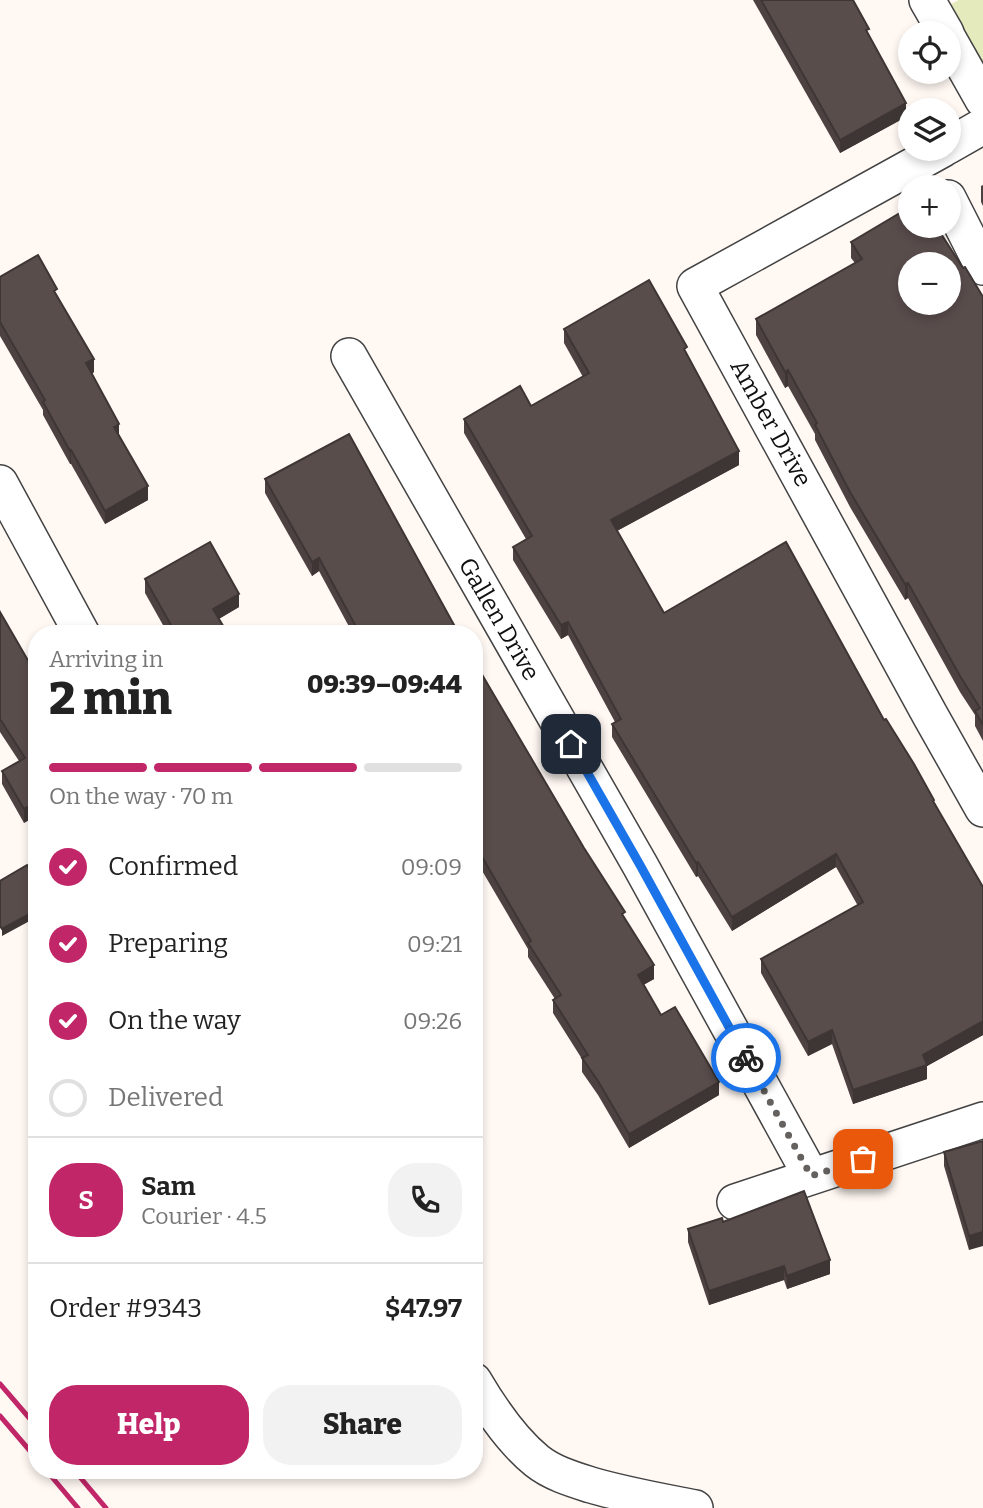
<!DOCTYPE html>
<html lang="en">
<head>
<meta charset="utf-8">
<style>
  :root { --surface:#fff; --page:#f2f2f2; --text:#222; --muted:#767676; --line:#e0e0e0; --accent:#c12768 }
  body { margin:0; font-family:Bitter,serif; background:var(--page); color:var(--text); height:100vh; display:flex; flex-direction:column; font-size:26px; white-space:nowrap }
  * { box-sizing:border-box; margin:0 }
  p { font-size:23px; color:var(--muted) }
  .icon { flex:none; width:38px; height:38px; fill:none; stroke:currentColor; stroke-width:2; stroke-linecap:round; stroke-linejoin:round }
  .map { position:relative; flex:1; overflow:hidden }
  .sheet { position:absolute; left:28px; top:625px; width:455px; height:854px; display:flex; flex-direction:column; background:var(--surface); border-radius:28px; box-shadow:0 4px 10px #0003 }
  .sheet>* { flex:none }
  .tools { position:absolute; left:898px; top:21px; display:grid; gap:14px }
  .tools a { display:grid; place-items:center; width:63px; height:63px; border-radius:50%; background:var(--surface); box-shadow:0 4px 10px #0003; font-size:35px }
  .pin { position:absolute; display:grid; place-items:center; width:60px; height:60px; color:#fff; margin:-30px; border-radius:14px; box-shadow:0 4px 10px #0006 }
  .courier { position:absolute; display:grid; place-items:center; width:70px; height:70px; margin:-35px; border:5px solid #1a73e8; border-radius:50%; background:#fff; color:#222; box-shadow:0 2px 9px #0007 }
  .overview em { font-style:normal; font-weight:800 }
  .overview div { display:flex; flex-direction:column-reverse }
  .overview { display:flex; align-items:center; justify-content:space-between; height:119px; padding:0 21px }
  h1 { font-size:46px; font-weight:800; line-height:52px }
  .bar { display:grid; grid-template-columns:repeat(4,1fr); gap:10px 7px; align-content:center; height:84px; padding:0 21px }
  .bar i { height:9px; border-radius:5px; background:var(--line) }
  .bar .selected { background:var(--accent) }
  .bar p { grid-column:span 4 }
  .line { display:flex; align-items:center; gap:18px; padding:0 21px; border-top:2px solid var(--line) }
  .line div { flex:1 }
  .round { display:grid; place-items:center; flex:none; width:74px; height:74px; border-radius:28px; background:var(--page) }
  ol { padding:0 21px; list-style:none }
  li { display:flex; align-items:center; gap:21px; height:77px }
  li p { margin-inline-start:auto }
  li .icon { padding:7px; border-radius:50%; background:var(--accent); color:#fff; stroke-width:4 }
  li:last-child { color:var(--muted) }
  li i { width:38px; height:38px; border:4px solid var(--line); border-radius:50% }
  .primary-button { display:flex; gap:14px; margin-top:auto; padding:14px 21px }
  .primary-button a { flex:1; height:80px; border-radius:28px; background:var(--accent); color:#fff; font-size:28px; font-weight:800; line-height:80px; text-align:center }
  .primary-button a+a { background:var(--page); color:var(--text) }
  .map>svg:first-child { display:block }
</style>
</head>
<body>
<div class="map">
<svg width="983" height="1508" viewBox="0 0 983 1508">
  <rect width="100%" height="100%" fill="#fff8f3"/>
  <path fill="#e5eabc" d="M959,0H983V100L934,13Z"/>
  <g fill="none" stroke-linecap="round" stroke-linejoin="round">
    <defs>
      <g id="minor">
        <path d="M927,0L946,33"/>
        <path d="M948,38L983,100"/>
        <path d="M948,146L983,126"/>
        <path d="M943,149L695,286L930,715L983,809"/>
        <path d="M948,198L983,267"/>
        <path d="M349,356L640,865L811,1176"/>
        <path d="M0,483L82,634"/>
        <path d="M735,1202L983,1120"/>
        <path d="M474,1381C491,1410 511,1440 537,1461C552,1473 572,1479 591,1485C625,1495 660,1501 695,1508"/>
      </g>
    </defs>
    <use href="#minor" stroke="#434343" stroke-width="38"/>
    <use href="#minor" stroke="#fff" stroke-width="35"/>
    <g stroke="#c12768" stroke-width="5">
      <path d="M0,1384L37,1427"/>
      <path d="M0,1416L37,1459"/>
      <path d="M46,1470L78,1508"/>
      <path d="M74,1470L106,1508"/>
    </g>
  </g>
  <g fill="#4d4241">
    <path d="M753,0H853L906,117L840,153Z"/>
    <path d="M983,185V206L981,202V186Z"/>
    <path d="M851,242L963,268L983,297V741L975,726V715L960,692L908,598L905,600L850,507L815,440V434L788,386L785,388L756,335V319L855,263L851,258Z"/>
    <path d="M0,277L57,295L94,372L92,374L148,500L105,524L71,464H70L43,415V410L0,336Z"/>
    <path d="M564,329L687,355L739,465L617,531L664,613L884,720L983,887V1035L927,1066V1079L853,1104L832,1044L808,1056L761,973V959L858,906L836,867L732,931L698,876L696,877L612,737V724L615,722L568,635L561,639L513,560V547L526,539L464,433V419L531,406L583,377L564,343Z"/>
    <path d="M265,479L459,634H353L319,571L312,576L265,493Z"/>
    <path d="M145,579L239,607L219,619L228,634H168L145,593Z"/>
    <path d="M0,612L37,676L24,823L2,784V771L19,761L0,732Z"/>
    <path d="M474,661L625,920L654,979L643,985L661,1015L719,1095L629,1148L598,1095L582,1072V1059L553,1013V1000L555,999L528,957V949L474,857Z"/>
    <path d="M983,1141L969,1250L944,1166V1152Z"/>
    <path d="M723,1222L830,1274L787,1289L784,1280L709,1305L688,1242V1229Z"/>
  </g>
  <g fill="#3e3635">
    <path d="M906,103V117L840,153V140Z"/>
    <path d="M94,359V372L86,377V363Z"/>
    <path d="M788,370V386L785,388V372Z"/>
    <path d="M119,424V437L114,427Z"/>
    <path d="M71,450V464H70V451Z"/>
    <path d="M739,451V465L611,534V520Z"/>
    <path d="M148,486V500L105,524V511Z"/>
    <path d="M319,558V571L312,576V562Z"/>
    <path d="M908,583V598L905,600V584Z"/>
    <path d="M239,594V607L213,622V609Z"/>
    <path d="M568,622V635L561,639V625Z"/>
    <path d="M37,802V816L24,823V809Z"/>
    <path d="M836,854V867L732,931V917Z"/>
    <path d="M698,862V876L696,877V863Z"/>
    <path d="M37,910V917L2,936V929Z"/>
    <path d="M654,965V979L638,988V975Z"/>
    <path d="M983,1021V1035L927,1066V1079L853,1104V1090L923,1055Z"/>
    <path d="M832,1030V1044L808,1056V1042Z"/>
    <path d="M719,1082V1095L629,1148V1134Z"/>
    <path d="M983,1232V1246L969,1250V1236Z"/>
    <path d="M830,1260V1274L787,1289V1276Z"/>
    <path d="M784,1266V1280L709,1305V1291Z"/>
  </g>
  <g fill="#594d4c" stroke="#3e3635" stroke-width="2" fill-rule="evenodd">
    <path d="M761,0H853L869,29L866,30L906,103L840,140Z"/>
    <path d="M910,207V226H936L963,268L965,267L983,297V725L975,711L980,708L960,676L908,583L905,584L850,492L815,425L817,423L788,370L785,372L756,319L862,259L851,242ZM910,264H948V303H910Z"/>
    <path d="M38,255L57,289L54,291L94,359L86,363L119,424L114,427L148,486L105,511L71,450L70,451L43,402L45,400L0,322V277Z"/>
    <path d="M649,280L687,347L684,349L739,451L611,520L664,613L786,542L884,720L886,719L914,764L934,800L933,801L983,887V1021L923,1055L927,1065L853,1090L832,1030L808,1042L761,959L863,902L836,854L732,917L698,862L696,863L612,724L621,719L568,622L561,625L513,547L532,536L464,419L520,386L531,406L589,373L564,329Z"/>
    <path d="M349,434L459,634H360L319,558L312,562L265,479Z"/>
    <path d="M210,542L239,594L213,609L228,634H176L145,579Z"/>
    <path d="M0,612L37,676V802L24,809L2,771L25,758L0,719Z"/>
    <path d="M474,661L584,848L625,912L622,914L654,965L638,975L661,1015L675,1007L719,1082L629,1134L598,1081L582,1058L588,1055L553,1000L561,995L528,943L531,941L474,843Z"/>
    <path d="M27,865L37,882V910L2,929L0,926V881Z"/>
    <path d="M983,1141V1232L969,1236L944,1152Z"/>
    <path d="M804,1191L830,1260L787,1276L784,1266L709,1291L688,1229L722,1218L723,1222Z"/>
  </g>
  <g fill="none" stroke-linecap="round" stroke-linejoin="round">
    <path stroke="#64615f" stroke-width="7" stroke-dasharray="0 12.6" d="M746,1058L811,1176L863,1159"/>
    <path stroke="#1a73e8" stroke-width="9" d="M571,744L640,865L746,1058"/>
  </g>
  <g text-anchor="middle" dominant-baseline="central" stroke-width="7" stroke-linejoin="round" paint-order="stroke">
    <g font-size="24" fill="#101010" stroke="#fff">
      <text transform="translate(771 423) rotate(61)">Amber Drive</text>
      <text transform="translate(499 619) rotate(60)">Gallen Drive</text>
    </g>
  </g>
</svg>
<div class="tools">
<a><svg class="icon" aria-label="locate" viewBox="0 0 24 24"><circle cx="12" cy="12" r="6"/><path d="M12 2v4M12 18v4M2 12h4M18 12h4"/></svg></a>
<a><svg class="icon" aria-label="layers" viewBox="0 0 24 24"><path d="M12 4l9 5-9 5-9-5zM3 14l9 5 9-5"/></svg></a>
<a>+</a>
<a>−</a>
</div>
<div class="pin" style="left:863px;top:1159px;background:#ea580c"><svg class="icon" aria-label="bag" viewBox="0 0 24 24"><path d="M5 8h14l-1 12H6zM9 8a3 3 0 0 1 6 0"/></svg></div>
<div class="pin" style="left:571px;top:744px;background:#1f2937"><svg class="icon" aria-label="home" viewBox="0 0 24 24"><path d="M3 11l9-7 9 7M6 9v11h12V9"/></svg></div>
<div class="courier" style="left:746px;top:1058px"><svg class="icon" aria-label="bike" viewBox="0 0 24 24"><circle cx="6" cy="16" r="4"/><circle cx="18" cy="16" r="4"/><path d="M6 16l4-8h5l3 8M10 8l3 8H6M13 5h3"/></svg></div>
<section class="sheet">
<div class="overview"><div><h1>2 min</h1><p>Arriving in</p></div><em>09:39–09:44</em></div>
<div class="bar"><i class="selected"></i><i class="selected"></i><i class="selected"></i><i></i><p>On the way · 70 m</p></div>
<ol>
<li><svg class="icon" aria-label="check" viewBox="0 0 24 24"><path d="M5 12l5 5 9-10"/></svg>Confirmed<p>09:09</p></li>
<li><svg class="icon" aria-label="check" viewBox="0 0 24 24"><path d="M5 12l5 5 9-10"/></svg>Preparing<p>09:21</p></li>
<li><svg class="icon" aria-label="check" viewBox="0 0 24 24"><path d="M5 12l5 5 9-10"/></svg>On the way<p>09:26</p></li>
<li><i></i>Delivered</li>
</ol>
<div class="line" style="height:126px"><b class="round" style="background:var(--accent);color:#fff">S</b><div><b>Sam</b><p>Courier · 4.5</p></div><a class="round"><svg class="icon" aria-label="phone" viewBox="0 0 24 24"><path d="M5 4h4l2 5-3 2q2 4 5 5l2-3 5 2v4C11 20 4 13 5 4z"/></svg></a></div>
<div class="line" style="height:91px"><div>Order #9343</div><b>$47.97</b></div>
<div class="primary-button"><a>Help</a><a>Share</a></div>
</section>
</div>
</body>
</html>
